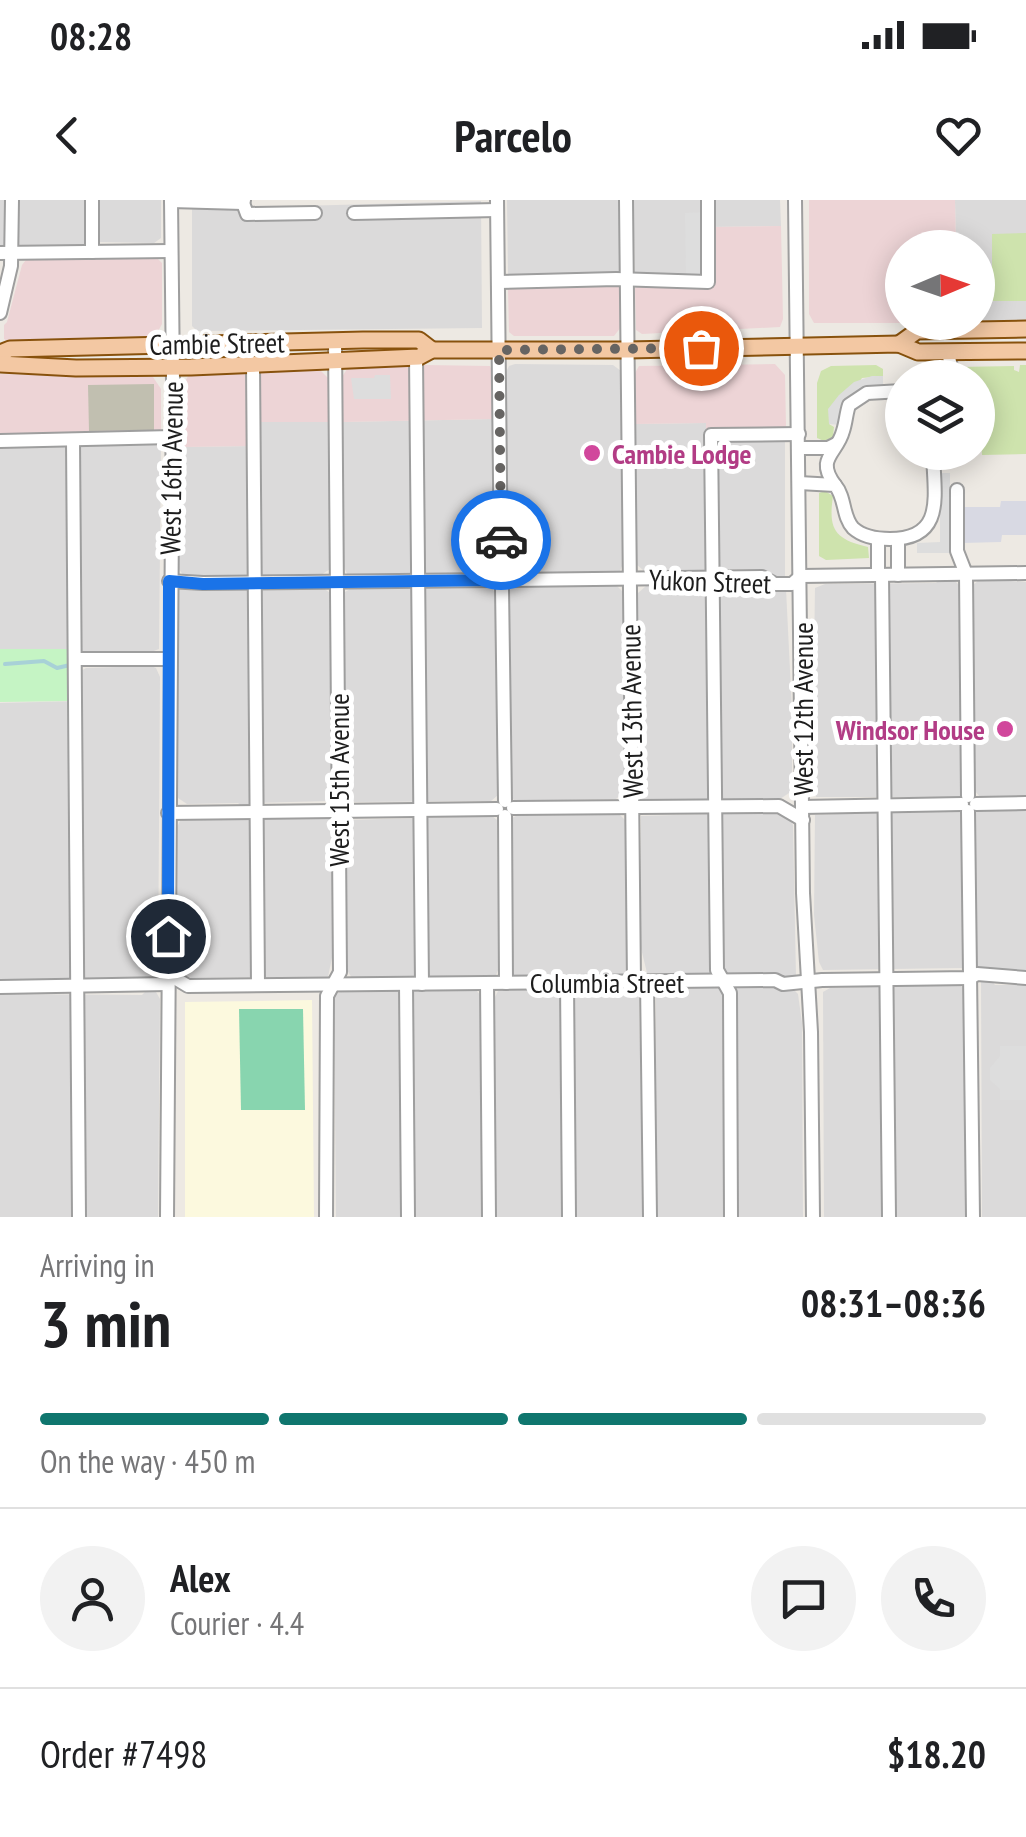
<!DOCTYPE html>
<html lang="en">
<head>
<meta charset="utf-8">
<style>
  :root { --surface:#fff; --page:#f2f2f2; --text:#202124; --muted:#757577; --line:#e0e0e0; --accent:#0f766e }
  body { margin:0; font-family:"PT Sans Narrow",sans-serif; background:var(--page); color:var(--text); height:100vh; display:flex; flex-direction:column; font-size:38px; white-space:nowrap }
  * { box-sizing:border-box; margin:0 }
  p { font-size:32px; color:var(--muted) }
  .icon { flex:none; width:55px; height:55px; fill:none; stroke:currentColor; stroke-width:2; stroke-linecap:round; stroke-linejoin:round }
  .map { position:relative; height:1017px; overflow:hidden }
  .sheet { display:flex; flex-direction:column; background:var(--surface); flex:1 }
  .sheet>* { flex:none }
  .needle { width:65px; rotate:88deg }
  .controls { position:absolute; left:885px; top:30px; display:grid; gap:20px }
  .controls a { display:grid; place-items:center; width:110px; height:110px; border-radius:50%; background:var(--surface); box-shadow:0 5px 25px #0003; font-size:50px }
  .pin { position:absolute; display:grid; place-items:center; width:85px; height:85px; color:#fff; margin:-42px; border:5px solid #fff; border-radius:50%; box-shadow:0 2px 10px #0007 }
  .courier { position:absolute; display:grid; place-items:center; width:100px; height:100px; margin:-50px; border:8px solid #1a73e8; border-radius:50%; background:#fff; color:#222; box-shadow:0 2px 12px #0007 }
  .head em { font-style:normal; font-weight:600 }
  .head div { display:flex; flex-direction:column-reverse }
  .head { display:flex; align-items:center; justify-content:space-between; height:170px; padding:0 40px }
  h1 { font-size:65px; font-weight:600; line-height:75px }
  .bar { display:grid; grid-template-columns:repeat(4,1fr); gap:15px 10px; align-content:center; height:120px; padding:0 40px }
  .bar i { height:12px; border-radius:8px; background:var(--line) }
  .bar .selected { background:var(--accent) }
  .bar p { grid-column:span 4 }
  .line { display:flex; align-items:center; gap:25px; padding:0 40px; border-top:2px solid var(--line) }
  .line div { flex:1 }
  .round { display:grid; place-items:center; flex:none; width:105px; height:105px; border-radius:52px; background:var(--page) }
  .status { display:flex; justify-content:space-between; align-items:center; height:70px; padding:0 50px; background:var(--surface); direction:ltr }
  .status svg { height:28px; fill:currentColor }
  header { display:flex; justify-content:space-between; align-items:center; height:130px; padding:0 40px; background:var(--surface); font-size:45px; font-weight:600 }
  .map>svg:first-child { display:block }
</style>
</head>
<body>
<div class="status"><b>08:28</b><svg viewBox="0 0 49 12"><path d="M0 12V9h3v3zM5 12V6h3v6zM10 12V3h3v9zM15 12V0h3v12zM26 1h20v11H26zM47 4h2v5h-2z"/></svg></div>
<header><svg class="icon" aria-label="back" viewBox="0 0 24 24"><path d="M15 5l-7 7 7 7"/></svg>Parcelo<svg class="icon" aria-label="heart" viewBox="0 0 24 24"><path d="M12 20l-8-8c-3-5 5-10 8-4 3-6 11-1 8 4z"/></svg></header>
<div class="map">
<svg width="1026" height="1017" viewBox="0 0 1026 1017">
  <rect width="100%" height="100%" fill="#ede9e3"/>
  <g fill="#dbdada">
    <path d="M0,0H161V38L154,43L99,42L86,45L0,47Z"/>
    <path d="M507,0H620L621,77L515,78L508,75Z"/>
    <path d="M633,0H780L781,26L707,27L706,79L635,75Z"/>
    <path d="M955,0H1026V123H958L978,122V48L956,47Z"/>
    <path d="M481,1L482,128L197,131L192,126V9Z"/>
    <path d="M515,164L613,165L621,171L624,361L620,371L518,375L509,367L506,172L509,166Z"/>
    <path d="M494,219L495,364L490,373L347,374L341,359L343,222Z"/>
    <path d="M258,222H329L330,369L321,375L184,376L178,368L184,247L258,246Z"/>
    <path d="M706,223V238L785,241V379H776L758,369L644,371L635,363V224Z"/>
    <path d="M156,243L161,245L159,449L151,452L0,455V244Z"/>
    <path d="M980,379L1026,382V596L980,597L975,591L971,387Z"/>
    <path d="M939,380H954L960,386V596L943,600L940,597H816L812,586L815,388L825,384L936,383Z"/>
    <path d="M762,383L786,389L792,511V591L780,599H642L639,593L638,393L646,386Z"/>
    <path d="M188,384L200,390L322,387L330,393L332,594L328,601L254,603L245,609L238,603L187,604L178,598L177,386Z"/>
    <path d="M616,385L624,393L626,590L616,599L515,601L511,597L509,390L515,386Z"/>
    <path d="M484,386L491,387L496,395L498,595L491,601L349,602L345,596V392L352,388Z"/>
    <path d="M151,466L156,468L160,477L158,776L144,780L0,779V503L80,501L81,471L86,468Z"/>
    <path d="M1026,608V770L982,771L975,763V614L978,609Z"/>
    <path d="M957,609L963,616L962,768L823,770L819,762L814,715L815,615Z"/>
    <path d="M780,612L788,615L793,625L796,777L784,779L777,773H647L640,744L641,616Z"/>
    <path d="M619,614L628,623L626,771L622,776H515L512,772V618L518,615Z"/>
    <path d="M492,616L497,620L499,768L496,775L352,778L347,770V620Z"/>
    <path d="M187,619H330L334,622L335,743L328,777L191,778L181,774L176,765L177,627L180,621Z"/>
    <path d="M981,779L991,780L995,785H1026V1017H982Z"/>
    <path d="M958,784L965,789L968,1017H824L823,792L830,788Z"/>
    <path d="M791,787L798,794L802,823L803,1017H656V792L662,788Z"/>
    <path d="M475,789L482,797V1017H336L334,795L344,790Z"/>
    <path d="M505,789L632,790L639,792L643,1017H495L494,799L498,791Z"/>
    <path d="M146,791L156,792L160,799L158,1017H0V794L142,795Z"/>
  </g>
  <g fill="#edd4d6">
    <path d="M809,0H955L956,47L902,48V122L958,123H814L809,114Z"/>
    <path d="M781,26L783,119L780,127L642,134L636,130L635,88L643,85H714V27Z"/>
    <path d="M157,58L162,63V124L155,137L10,142L4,139V125L7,122L22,65L26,60Z"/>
    <path d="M621,82V127L614,136H514L509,132L508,89L514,86Z"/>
    <path d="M775,164L785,175L786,227L779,231H706V223L635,224V173L639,166Z"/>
    <path d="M425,165L490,166L493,173L494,219L343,222L342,177L347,169Z"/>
    <path d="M320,170L328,178L329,222H251V246L184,247L185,182L188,176Z"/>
    <path d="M0,174L153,177L161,189V232L0,236Z"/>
  </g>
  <path fill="#fcf9de" d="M312,800L314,1017H185V802Z"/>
  <path fill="#c1bfb0" d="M154,184V230L89,231L88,185Z"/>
  <g fill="#cee3ad">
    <path d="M1026,33V101H992V34Z"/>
    <path d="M876,165L883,169V176L862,178L829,224L834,227L833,237L824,241L817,238V183L821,171L831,166Z"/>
    <path d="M1020,165H1026V254L982,255L978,178L959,177L957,167L1014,166V170L1019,172Z"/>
    <path d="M825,291L833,296C828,330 835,339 868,347L869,358L826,360L819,356V293Z"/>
  </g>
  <path fill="#c5f4c4" d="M0,449H69L70,501L0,502Z"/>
  <path fill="#88d5af" d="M239,809H303L305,910H241Z"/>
  <g fill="#ddd">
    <path d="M705,12V76H686L685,13Z"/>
    <path d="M375,175H390L391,199H354L351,178H374Z"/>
    <path d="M872,176H883V186L868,188L840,225L829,224L828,209L839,195L854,182Z"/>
    <path d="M940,273H950V313L954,314V326L950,327V353H917V343L940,342Z"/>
    <path d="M1000,846H1026V900H1000V889L990,880V868L1000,856Z"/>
  </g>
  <path fill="#d8d9e3" d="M1001,301H1026V335H1002L1001,342L962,343V307H1000Z"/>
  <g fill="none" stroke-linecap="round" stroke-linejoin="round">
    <path stroke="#a8d1d7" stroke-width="4" d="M5,464L44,461L57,468L70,465"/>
    <defs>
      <g id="minor">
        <path d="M497,0L501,372"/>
        <path d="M626,0L634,782"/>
        <path d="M795,0L803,693L811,832L813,1017"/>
        <path d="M171,1L243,3L244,0"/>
        <path d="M243,3L247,14L315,13"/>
        <path d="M354,13L497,10"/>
        <path d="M92,52V0"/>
        <path d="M0,53L171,51"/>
        <path d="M498,82L616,79L708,82V0"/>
        <path d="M0,113L11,66L12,0"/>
        <path d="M948,151L953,178"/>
        <path d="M416,157L422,784"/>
        <path d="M253,165L258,785"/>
        <path d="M0,241L172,237"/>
        <path d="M73,241L79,1017"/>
        <path d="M799,248H828L836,244"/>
        <path d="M799,283L835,285C846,298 842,316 853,328C863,337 877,339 890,339C946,339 934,295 933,252"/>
        <path d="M835,285C815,258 837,254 843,231C846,222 846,214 849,205L867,193L902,191"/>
        <path d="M957,290V351L966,374L968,596"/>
        <path d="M878,375V339"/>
        <path d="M882,375L889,1017"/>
        <path d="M898,375V339"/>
        <path d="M510,380L762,377L775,384H792L801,376L1026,373"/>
        <path d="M169,381L203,383L493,380"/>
        <path d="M502,388L505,601"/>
        <path d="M76,459H169"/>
        <path d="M976,604L1026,603"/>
        <path d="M802,607L962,604"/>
        <path d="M513,608L779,606L803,620"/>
        <path d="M968,611L973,1017"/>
        <path d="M168,613L497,609"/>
        <path d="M505,616L506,783"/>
        <path d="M168,774L188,786L775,780L783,784L822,780L970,778L977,774L1026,778"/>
        <path d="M567,782L569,1017"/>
        <path d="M647,782L650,1017"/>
        <path d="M487,783L489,1017"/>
        <path d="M406,784L408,1017"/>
        <path d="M0,787L168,784"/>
        <path d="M167,1017L173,180L171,0"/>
        <path d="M326,1017L327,796L340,772L335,141"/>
        <path d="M731,1017L730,793L717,770L711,235L799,234"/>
      </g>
      <g id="major">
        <path d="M899,144L917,131L1026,129"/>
        <path d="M0,153L10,149L363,140H419L432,150"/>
        <path d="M0,164L76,168L191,167L419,157L432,150H628L899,144L918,152L1026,151"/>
      </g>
    </defs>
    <use href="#minor" stroke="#9e9e9e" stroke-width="16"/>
    <use href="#major" stroke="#88520d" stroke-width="19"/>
    <use href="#minor" stroke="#fff" stroke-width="12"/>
    <use href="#major" stroke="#f3c8a3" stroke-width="15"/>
  </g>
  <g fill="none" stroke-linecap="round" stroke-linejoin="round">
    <path stroke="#666462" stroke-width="10" stroke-dasharray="0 18" d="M501,340L499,150L701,148"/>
    <path stroke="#1a73e8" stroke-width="12" d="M168,736L169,381L203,384L494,380L501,372V340"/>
  </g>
  <g fill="#d1479c" stroke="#fff" stroke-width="4">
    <circle cx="592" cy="253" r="10"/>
    <circle cx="1005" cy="529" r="10"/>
  </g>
  <g text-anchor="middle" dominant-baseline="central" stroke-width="10" stroke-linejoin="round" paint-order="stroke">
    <g font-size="28" fill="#1d1d1d" stroke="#fff">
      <text transform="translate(217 143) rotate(-1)">Cambie Street</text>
      <text transform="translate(171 268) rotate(-89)">West 16th Avenue</text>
      <text transform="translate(710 381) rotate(2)">Yukon Street</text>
      <text transform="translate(802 509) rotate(-90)">West 12th Avenue</text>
      <text transform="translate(631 511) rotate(-91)">West 13th Avenue</text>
      <text transform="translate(338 580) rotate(-90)">West 15th Avenue</text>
      <text x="607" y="782">Columbia Street</text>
    </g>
    <g font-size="28" font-weight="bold" fill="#b23c85" stroke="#fff" text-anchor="start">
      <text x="612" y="253">Cambie Lodge</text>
      <text x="985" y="529" text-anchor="end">Windsor House</text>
    </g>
  </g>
</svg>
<div class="controls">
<a><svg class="needle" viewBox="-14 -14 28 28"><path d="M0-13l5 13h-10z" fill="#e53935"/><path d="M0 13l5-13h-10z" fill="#757577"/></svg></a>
<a><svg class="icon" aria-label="layers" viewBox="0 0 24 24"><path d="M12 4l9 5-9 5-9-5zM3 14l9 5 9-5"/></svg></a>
</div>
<div class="pin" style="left:701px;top:148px;background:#ea580c"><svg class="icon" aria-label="bag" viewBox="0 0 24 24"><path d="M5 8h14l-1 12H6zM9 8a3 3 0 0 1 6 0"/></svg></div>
<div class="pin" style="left:168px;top:736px;background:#1f2937"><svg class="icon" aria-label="home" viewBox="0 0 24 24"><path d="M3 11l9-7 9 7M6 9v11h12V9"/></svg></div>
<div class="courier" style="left:501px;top:340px"><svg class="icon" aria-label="car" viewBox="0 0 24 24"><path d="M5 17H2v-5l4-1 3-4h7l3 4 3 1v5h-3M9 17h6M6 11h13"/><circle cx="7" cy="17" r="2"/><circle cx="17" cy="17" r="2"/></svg></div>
</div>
<section class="sheet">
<div class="head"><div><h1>3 min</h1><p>Arriving in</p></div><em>08:31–08:36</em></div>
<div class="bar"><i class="selected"></i><i class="selected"></i><i class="selected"></i><i></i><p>On the way · 450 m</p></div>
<div class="line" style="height:180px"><a class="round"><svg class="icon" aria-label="person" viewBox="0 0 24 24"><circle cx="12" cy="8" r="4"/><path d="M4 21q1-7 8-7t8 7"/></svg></a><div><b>Alex</b><p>Courier · 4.4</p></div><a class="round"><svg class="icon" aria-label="chat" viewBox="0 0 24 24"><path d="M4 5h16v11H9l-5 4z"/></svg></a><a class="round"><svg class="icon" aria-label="phone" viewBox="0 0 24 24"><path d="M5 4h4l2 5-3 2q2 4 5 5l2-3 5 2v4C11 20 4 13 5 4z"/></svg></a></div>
<div class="line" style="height:130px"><div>Order #7498</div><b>$18.20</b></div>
</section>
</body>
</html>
